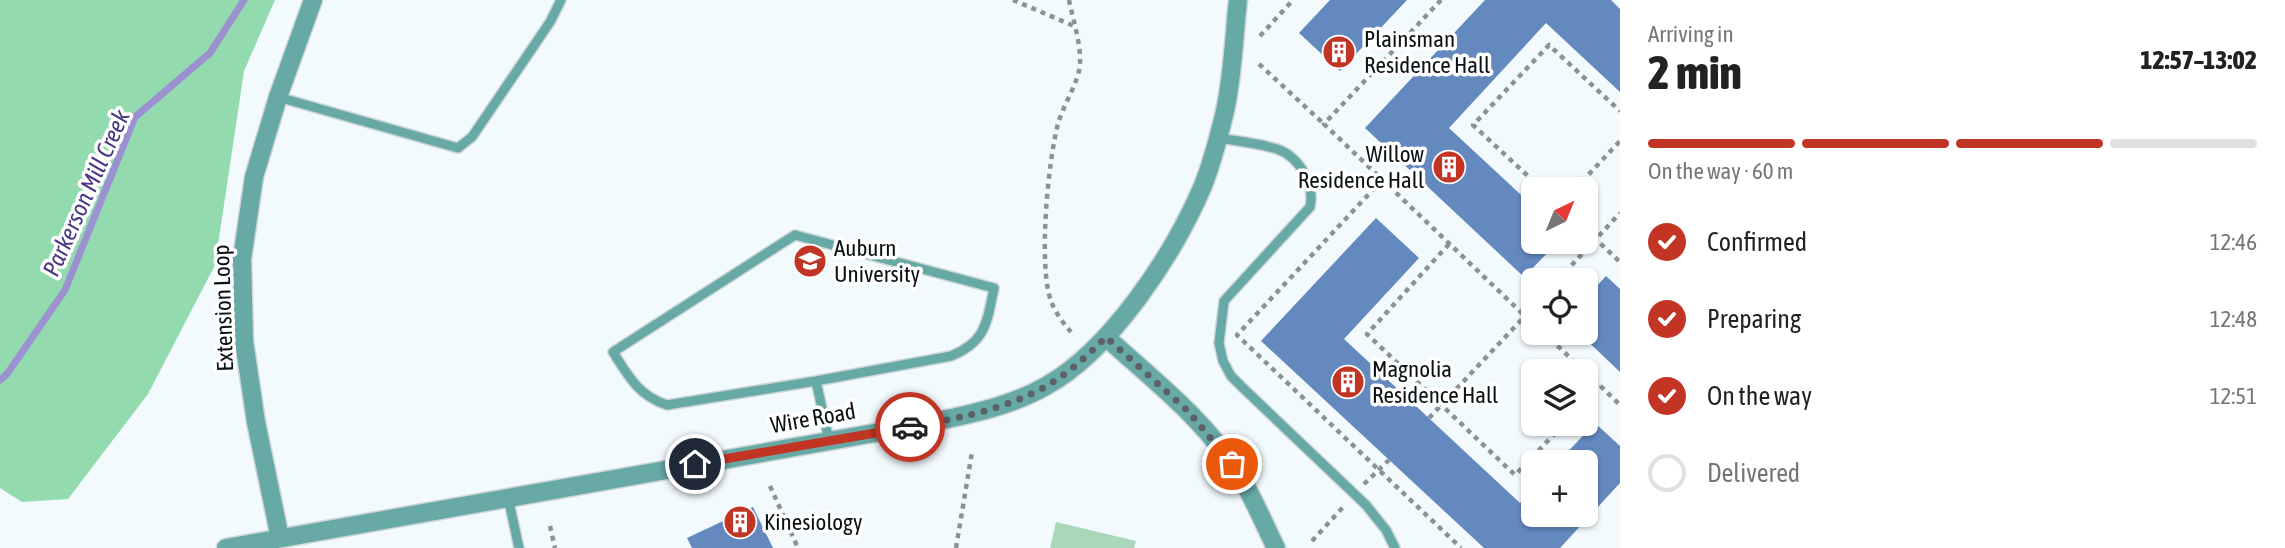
<!DOCTYPE html>
<html lang="en">
<head>
<meta charset="utf-8">
<style>
  :root { --surface:#fff; --page:#f2f2f2; --text:#222; --muted:#767676; --line:#e0e0e0; --accent:#c23524 }
  body { margin:0; font-family:"Asap Condensed",sans-serif; background:var(--page); color:var(--text); height:100vh; display:flex; flex-direction:column; font-size:26px; white-space:nowrap }
  * { box-sizing:border-box; margin:0 }
  p { font-size:23px; color:var(--muted) }
  .icon { flex:none; width:38px; height:38px; fill:none; stroke:currentColor; stroke-width:2; stroke-linecap:round; stroke-linejoin:round }
  .map { position:relative; flex:1; overflow:hidden }
  .panel { display:flex; flex-direction:column; background:var(--surface); width:665px }
  .panel>* { flex:none }
  .needle { width:46px; rotate:43deg }
  .buttons { position:absolute; left:1521px; top:177px; display:grid; gap:14px }
  .buttons a { display:grid; place-items:center; width:77px; height:77px; border-radius:10px; background:var(--surface); box-shadow:0 2px 5px #0004; font-size:35px }
  .pin { position:absolute; display:grid; place-items:center; width:60px; height:60px; color:#fff; margin:-30px; border:4px solid #fff; border-radius:50%; box-shadow:0 2px 7px #0007 }
  .courier { position:absolute; display:grid; place-items:center; width:70px; height:70px; margin:-35px; border:5px solid #c23524; border-radius:50%; background:#fff; color:#222; box-shadow:0 2px 9px #0007 }
  .head em { font-style:normal; font-weight:800 }
  .head div { display:flex; flex-direction:column-reverse }
  .head { display:flex; align-items:center; justify-content:space-between; height:119px; padding:0 28px }
  h1 { font-size:46px; font-weight:800; line-height:52px }
  .bar { display:grid; grid-template-columns:repeat(4,1fr); gap:10px 7px; align-content:center; height:84px; padding:0 28px }
  .bar i { height:9px; border-radius:5px; background:var(--line) }
  .bar .active { background:var(--accent) }
  .bar p { grid-column:span 4 }
  ol { padding:0 28px; list-style:none }
  li { display:flex; align-items:center; gap:21px; height:77px }
  li p { margin-inline-start:auto }
  li .icon { padding:7px; border-radius:50%; background:var(--accent); color:#fff; stroke-width:4 }
  li:last-child { color:var(--muted) }
  li i { width:38px; height:38px; border:4px solid var(--line); border-radius:50% }
  main { display:flex; flex:1; min-height:0 }
  .map>svg:first-child { display:block }
</style>
</head>
<body>
<main>
<div class="map">
<svg width="1620" height="548" viewBox="0 0 1620 548">
  <rect width="100%" height="100%" fill="#f2fafd"/>
  <path fill="#aad6ba" d="M1056,522L1136,541L1134,548H1050Z"/>
  <path fill="#93daaf" d="M0,0H275L244,71L215,265L148,394L68,499L22,502L0,488Z"/>
  <g fill="none" stroke-linecap="round" stroke-linejoin="round">
    <path stroke="#9b91d1" stroke-width="7" d="M0,380L7,374L65,290L135,117L210,53L244,0"/>
  </g>
  <g fill="#6389bf">
    <path d="M1330,0H1407L1340,71L1299,33Z"/>
    <path d="M1485,0H1611L1620,9V92L1546,23L1449,128L1533,206V242H1558L1524,277L1365,128Z"/>
    <path d="M1376,218L1419,258L1344,339L1520,503L1533,489V514H1586V462H1558L1595,423L1620,446V483L1560,548H1484L1261,341Z"/>
    <path d="M1606,276L1620,289V372L1578,332H1586V298Z"/>
    <path d="M753,507L773,548H692L687,538Z"/>
  </g>
  <g fill="none" stroke-linecap="round" stroke-linejoin="round">
    <defs>
      <g id="service">
        <path d="M278,97L458,148L472,137L550,22L561,0"/>
        <path d="M1217,138C1237,141 1258,143 1277,149C1300,157 1315,185 1310,207L1224,301L1219,343L1223,361L1231,376L1243,388L1366,505L1386,530L1395,548"/>
        <path d="M816,381L667,405C638,395 629,377 613,352L795,235L994,288C987,322 986,342 951,356L816,381L829,440"/>
        <path d="M508,497L519,548"/>
      </g>
      <g id="minor">
        <path d="M1106,337C1153,380 1206,420 1240,476C1254,499 1264,524 1276,548"/>
        <path d="M280,538L256,422L244,341L242,259L254,177L278,97L313,0"/>
      </g>
      <path id="tertiary" d="M226,548L914,426C959,416 1006,409 1046,386C1111,350 1173,255 1202,188C1212,164 1219,136 1225,111C1233,75 1234,36 1238,0"/>
    </defs>
    <use href="#service" stroke="#cdd5d8" stroke-width="12"/>
    <use href="#minor" stroke="#cdd5d8" stroke-width="21"/>
    <use href="#tertiary" stroke="#cdd5d8" stroke-width="21"/>
    <g stroke="#8b9295" stroke-width="4.5" stroke-dasharray="5 5" stroke-linecap="butt">
      <path d="M1013,0L1074,26"/>
      <path d="M1069,0C1073,20 1081,43 1080,64C1079,82 1063,105 1058,124C1048,161 1038,266 1051,301C1055,312 1063,323 1071,332"/>
      <path d="M1441,0L1324,124L1525,316L1533,307"/>
      <path d="M1260,36L1293,0"/>
      <path d="M1259,64L1324,124"/>
      <path d="M1382,180L1237,335L1461,548"/>
      <path d="M1542,189L1473,125L1549,45L1620,111"/>
      <path d="M1575,189L1620,141"/>
      <path d="M1586,230L1620,262"/>
      <path d="M1449,244L1367,334L1515,475L1564,424"/>
      <path d="M1558,280L1620,213"/>
      <path d="M1543,332L1584,371"/>
      <path d="M1586,372L1620,405"/>
      <path d="M1586,401L1600,386"/>
      <path d="M1429,418L1525,316L1533,323"/>
      <path d="M1364,484L1389,460"/>
      <path d="M770,486L798,548"/>
      <path d="M550,526L555,548"/>
      <path d="M1312,541L1344,506"/>
      <path d="M956,548L972,452"/>
    </g>
    <use href="#service" stroke="#66a9a5" stroke-width="9"/>
    <use href="#minor" stroke="#66a9a5" stroke-width="18"/>
    <use href="#tertiary" stroke="#66a9a5" stroke-width="18"/>
  </g>
  <g fill="none" stroke-linecap="round" stroke-linejoin="round">
    <path stroke="#5b6265" stroke-width="7" stroke-dasharray="0 12.6" d="M910,427C955,419 1008,409 1048,385C1070,372 1088,355 1106,337L1188,411L1232,464"/>
    <path stroke="#c23524" stroke-width="9" d="M695,464L910,427"/>
  </g>
  <defs>
    <symbol id="building-disc" viewBox="-11 -11 22 22"><circle r="9.5" fill="#c23524" stroke="#fff"/><path d="M-4-6H4V6H1V3H-1V6H-4ZM-2.5-4.3h1.7v1.8h-1.7ZM.8-4.3h1.7v1.8H.8ZM-2.5-1h1.7V.8h-1.7ZM.8-1h1.7V.8H.8Z" fill="#fff"/></symbol>
    <symbol id="university-disc" viewBox="-11 -11 22 22"><circle r="9.5" fill="#c23524" stroke="#fff"/><path d="M0-5L7-2L0 1L-7-2ZM-4 1L0 2.5L4 1V4Q0 6-4 4Z" fill="#fff"/></symbol>
  </defs>
  <g fill-rule="evenodd">
    <use href="#building-disc" x="1320" y="33" width="38" height="38"/>
    <use href="#building-disc" x="1430" y="148" width="38" height="38"/>
    <use href="#university-disc" x="791" y="242" width="38" height="38"/>
    <use href="#building-disc" x="1329" y="363" width="38" height="38"/>
    <use href="#building-disc" x="721" y="503" width="38" height="38"/>
  </g>
  <g text-anchor="middle" dominant-baseline="central" stroke-width="7" stroke-linejoin="round" paint-order="stroke">
    <g font-size="23" fill="#0a1013" stroke="#fff" text-anchor="start">
      <text x="1364" y="39">Plainsman<tspan x="1364" dy="26">Residence Hall</tspan></text>
      <text x="1424" y="154" text-anchor="end">Willow<tspan x="1424" dy="26">Residence Hall</tspan></text>
      <text x="834" y="248">Auburn<tspan x="834" dy="26">University</tspan></text>
      <text x="1372" y="369">Magnolia<tspan x="1372" dy="26">Residence Hall</tspan></text>
      <text x="764" y="522">Kinesiology</text>
    </g>
    <g font-size="23" fill="#0a1013" stroke="#fff">
      <text transform="translate(223 308) rotate(-92)">Extension Loop</text>
      <text transform="translate(813 418) rotate(-10)">Wire Road</text>
    </g>
    <g font-size="24" font-style="italic" fill="#493783" stroke="#fff">
      <text transform="translate(86 193) rotate(-66)">Parkerson Mill Creek</text>
    </g>
  </g>
</svg>
<div class="buttons">
<a><svg class="needle" viewBox="-14 -14 28 28"><path d="M0-13l5 13h-10z" fill="#e53935"/><path d="M0 13l5-13h-10z" fill="#767676"/></svg></a>
<a><svg class="icon" aria-label="locate" viewBox="0 0 24 24"><circle cx="12" cy="12" r="6"/><path d="M12 2v4M12 18v4M2 12h4M18 12h4"/></svg></a>
<a><svg class="icon" aria-label="layers" viewBox="0 0 24 24"><path d="M12 4l9 5-9 5-9-5zM3 14l9 5 9-5"/></svg></a>
<a>+</a>
</div>
<div class="pin" style="left:1232px;top:464px;background:#ea580c"><svg class="icon" aria-label="bag" viewBox="0 0 24 24"><path d="M5 8h14l-1 12H6zM9 8a3 3 0 0 1 6 0"/></svg></div>
<div class="pin" style="left:695px;top:464px;background:#1f2937"><svg class="icon" aria-label="home" viewBox="0 0 24 24"><path d="M3 11l9-7 9 7M6 9v11h12V9"/></svg></div>
<div class="courier" style="left:910px;top:427px"><svg class="icon" aria-label="car" viewBox="0 0 24 24"><path d="M5 17H2v-5l4-1 3-4h7l3 4 3 1v5h-3M9 17h6M6 11h13"/><circle cx="7" cy="17" r="2"/><circle cx="17" cy="17" r="2"/></svg></div>
</div>
<section class="panel">
<div class="head"><div><h1>2 min</h1><p>Arriving in</p></div><em>12:57–13:02</em></div>
<div class="bar"><i class="active"></i><i class="active"></i><i class="active"></i><i></i><p>On the way · 60 m</p></div>
<ol>
<li><svg class="icon" aria-label="check" viewBox="0 0 24 24"><path d="M5 12l5 5 9-10"/></svg>Confirmed<p>12:46</p></li>
<li><svg class="icon" aria-label="check" viewBox="0 0 24 24"><path d="M5 12l5 5 9-10"/></svg>Preparing<p>12:48</p></li>
<li><svg class="icon" aria-label="check" viewBox="0 0 24 24"><path d="M5 12l5 5 9-10"/></svg>On the way<p>12:51</p></li>
<li><i></i>Delivered</li>
</ol>
</section>
</main>
</body>
</html>
